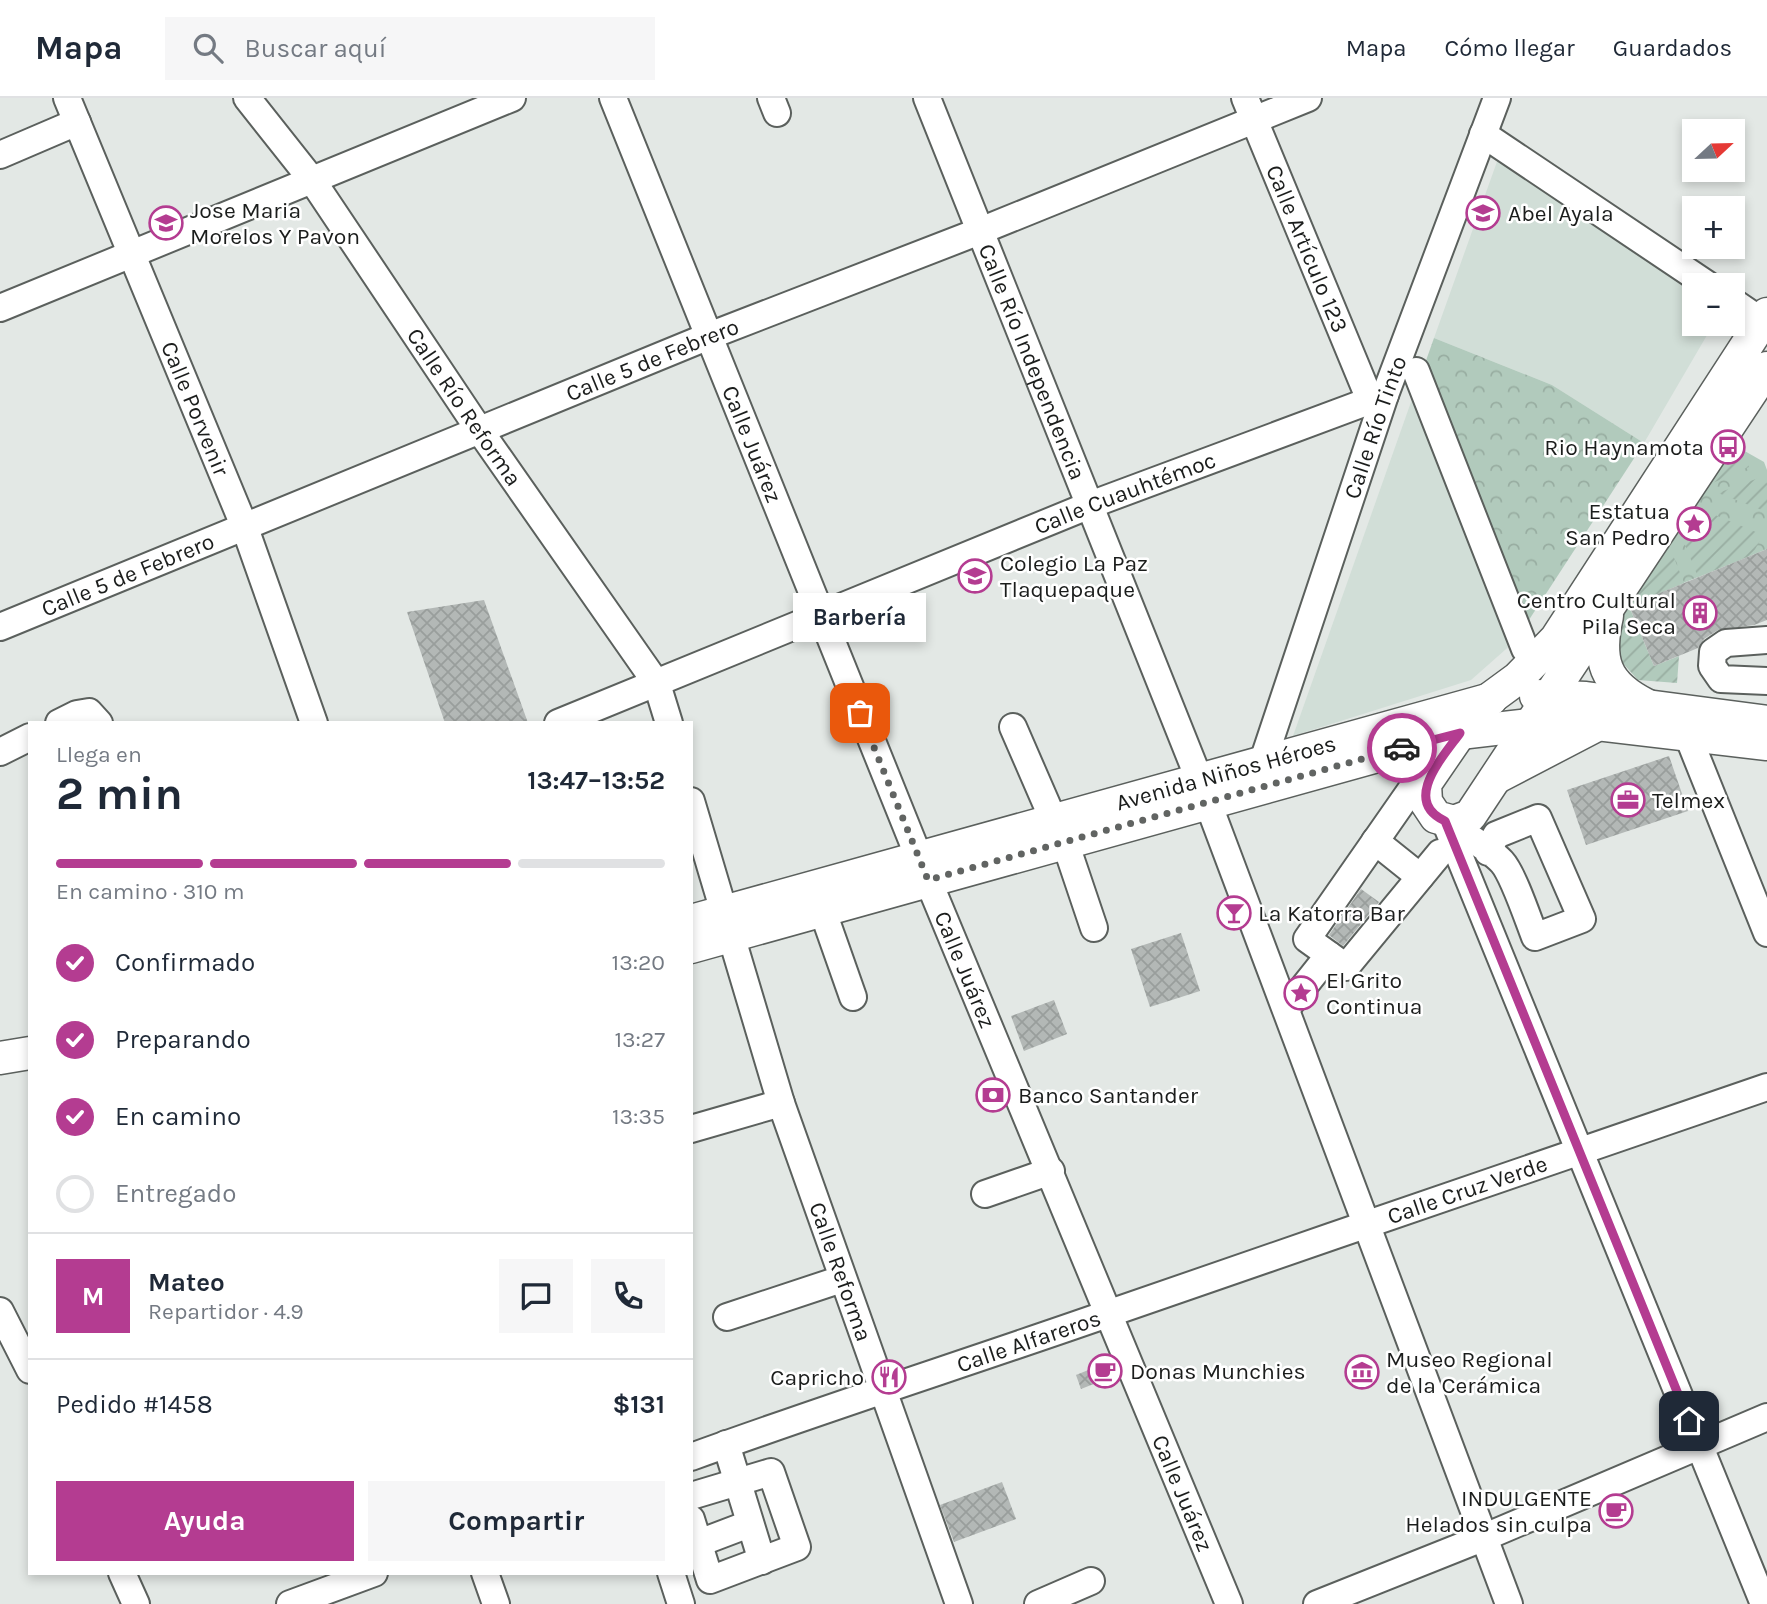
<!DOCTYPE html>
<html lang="es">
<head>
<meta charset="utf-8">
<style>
  :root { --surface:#fff; --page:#f6f6f7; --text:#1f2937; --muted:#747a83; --line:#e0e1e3; --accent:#b43c91 }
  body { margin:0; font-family:Karla,sans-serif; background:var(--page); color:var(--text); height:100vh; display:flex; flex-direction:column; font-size:26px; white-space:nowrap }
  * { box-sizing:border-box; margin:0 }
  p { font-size:23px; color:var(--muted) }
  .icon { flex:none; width:38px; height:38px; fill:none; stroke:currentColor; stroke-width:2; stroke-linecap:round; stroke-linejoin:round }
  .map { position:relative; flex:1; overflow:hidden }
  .sheet { position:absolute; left:28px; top:623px; width:665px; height:854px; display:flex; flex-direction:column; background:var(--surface); border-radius:0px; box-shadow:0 4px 10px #0003 }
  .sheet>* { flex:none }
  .needle { width:46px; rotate:68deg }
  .tools { position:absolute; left:1682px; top:21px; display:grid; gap:14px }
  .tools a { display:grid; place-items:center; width:63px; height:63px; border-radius:0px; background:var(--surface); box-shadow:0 4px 10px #0003; font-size:35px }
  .pin { position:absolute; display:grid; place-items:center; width:60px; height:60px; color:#fff; margin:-30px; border-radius:14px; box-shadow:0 4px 10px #0006 }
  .courier { position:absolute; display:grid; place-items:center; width:70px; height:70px; margin:-35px; border:5px solid #b43c91; border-radius:50%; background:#fff; color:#222; box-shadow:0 2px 9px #0007 }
  .bubble { position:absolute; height:49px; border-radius:0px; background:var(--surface); box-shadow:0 4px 10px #0003; font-size:23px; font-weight:700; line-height:49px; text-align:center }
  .head em { font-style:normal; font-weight:700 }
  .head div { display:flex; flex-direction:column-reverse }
  .head { display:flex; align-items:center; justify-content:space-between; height:119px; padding:0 28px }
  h1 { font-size:46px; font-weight:700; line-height:52px }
  .bar { display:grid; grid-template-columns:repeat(4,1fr); gap:10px 7px; align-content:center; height:84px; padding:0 28px }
  .bar i { height:9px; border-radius:5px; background:var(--line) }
  .bar .on { background:var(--accent) }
  .bar p { grid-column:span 4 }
  .line { display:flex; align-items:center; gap:18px; padding:0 28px; border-top:2px solid var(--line) }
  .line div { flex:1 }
  .round { display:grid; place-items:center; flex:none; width:74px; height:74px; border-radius:0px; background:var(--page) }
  ol { padding:0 28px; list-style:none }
  li { display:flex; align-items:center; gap:21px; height:77px }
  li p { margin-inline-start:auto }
  li .icon { padding:7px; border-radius:50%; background:var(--accent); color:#fff; stroke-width:4 }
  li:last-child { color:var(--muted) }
  li i { width:38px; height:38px; border:4px solid var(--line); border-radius:50% }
  .button { display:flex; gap:14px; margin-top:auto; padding:14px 28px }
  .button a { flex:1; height:80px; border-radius:0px; background:var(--accent); color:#fff; font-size:28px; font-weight:700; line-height:80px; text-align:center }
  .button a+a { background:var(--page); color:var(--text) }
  header { display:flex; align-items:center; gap:42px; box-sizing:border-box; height:98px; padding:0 35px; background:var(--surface); border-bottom:2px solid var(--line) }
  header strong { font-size:33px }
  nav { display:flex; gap:38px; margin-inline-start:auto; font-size:24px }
  .search { width:490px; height:63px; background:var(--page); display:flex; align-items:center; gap:18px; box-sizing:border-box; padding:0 24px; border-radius:0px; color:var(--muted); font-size:26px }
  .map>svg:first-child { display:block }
</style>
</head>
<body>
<header>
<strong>Mapa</strong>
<div class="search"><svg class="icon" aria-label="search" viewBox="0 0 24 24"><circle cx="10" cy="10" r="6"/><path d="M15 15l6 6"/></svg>Buscar aquí</div>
<nav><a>Mapa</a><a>Cómo llegar</a><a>Guardados</a></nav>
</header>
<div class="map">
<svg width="1767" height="1506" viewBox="0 0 1767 1506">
  <defs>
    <pattern id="park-crowns" width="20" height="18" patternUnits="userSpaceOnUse" patternTransform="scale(1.75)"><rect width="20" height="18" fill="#b1cabc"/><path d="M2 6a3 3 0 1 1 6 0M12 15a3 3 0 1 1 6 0" fill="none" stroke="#98ada1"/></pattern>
    <pattern id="garden-furrows" width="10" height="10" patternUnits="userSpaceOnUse" patternTransform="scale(1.75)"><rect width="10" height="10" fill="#b1cabc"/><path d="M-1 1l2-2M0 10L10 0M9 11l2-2" fill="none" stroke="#98ada1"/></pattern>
    <pattern id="building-cross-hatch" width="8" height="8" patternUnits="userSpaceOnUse" patternTransform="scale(1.75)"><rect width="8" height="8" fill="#b3b8b6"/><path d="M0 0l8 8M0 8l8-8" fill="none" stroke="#999e9c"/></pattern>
  </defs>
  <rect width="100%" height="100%" fill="#e3e8e5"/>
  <g fill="#d1ded7">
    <path d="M1499,58L1694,190V226H1708L1710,232L1644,345L1552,287L1434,240Z"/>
    <path d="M1417,287L1514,544L1471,582L1293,638Z"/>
  </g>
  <g fill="url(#park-crowns)">
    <path d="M1434,240L1552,287L1644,345L1525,528L1423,271Z"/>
    <path d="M1734,347L1764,364L1767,372V451L1629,507Z"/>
  </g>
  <g fill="url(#garden-furrows)">
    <path d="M1734,347L1742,352L1749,369L1708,387Z"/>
    <path d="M1764,378L1767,386V414L1718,395Z"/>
    <path d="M1696,409L1763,437L1752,457L1698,479L1679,432L1690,430L1697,420Z"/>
    <path d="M1669,447L1684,485L1629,508L1654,568L1679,558L1677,585L1638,582L1620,562L1616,524Z"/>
  </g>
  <g fill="url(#building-cross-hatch)">
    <path d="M1767,451V522L1754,527L1718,532L1704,541L1698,550L1654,568L1630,510L1633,506Z"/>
    <path d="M484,502L528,625H445L407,514Z"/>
    <path d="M1669,658L1688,713L1586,747L1567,692Z"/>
    <path d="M1361,791L1379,804L1343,848L1329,837Z"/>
    <path d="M1181,835L1200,893L1150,909L1131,851Z"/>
    <path d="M1054,902L1067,936L1024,953L1011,918Z"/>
    <path d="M1108,1264L1114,1278L1081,1291L1076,1277Z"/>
    <path d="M1002,1384L1016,1421L954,1444L940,1407Z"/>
  </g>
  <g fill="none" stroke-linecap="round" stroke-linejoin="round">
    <defs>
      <g id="minor">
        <path id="s1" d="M67,0L245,430L314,625"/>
        <path id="s2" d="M247,0L312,82L480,333L657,586L669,625"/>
        <path id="s3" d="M613,0L928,782L1229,1506"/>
        <path d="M771,0L777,15"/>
        <path id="s4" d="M927,0L1199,681L1509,1506"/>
        <path id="s5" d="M1245,0L1370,302"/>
        <path d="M1483,36L1708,187"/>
        <path d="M0,57L77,24"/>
        <path d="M1732,203L1767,227"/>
        <path d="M0,210L512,0"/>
        <path d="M1416,273L1525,551"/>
        <path id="s6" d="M0,529L709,238L980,133L1308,0"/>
        <path d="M1767,542L1726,545L1713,554L1712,568L1721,581L1767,583"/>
        <path d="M59,625L77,616L89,614L99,625"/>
        <path id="s7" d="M558,625L1090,407L1385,297"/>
        <path d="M1013,629L1053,721"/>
        <path d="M1688,638L1767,835"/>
        <path d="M0,654L30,639"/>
        <path id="s8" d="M1263,663L1385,297L1497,0"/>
        <path d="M1413,689L1307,841L1346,869L1440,755"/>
        <path id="s9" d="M691,703L781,1005L959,1506"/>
        <path d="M1445,723L1764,1506"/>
        <path d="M1445,723C1462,736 1487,748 1502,764C1513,776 1528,821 1535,839L1582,821L1538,720L1496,737L1488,754"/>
        <path d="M1375,743L1420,779"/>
        <path d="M1065,744L1094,830"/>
        <path d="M822,811L853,899"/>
        <path d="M1286,911L1329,857"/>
        <path d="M691,1031L781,1005"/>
        <path d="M985,1096L1051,1073"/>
        <path d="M0,1213L30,1272"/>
        <path d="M727,1219L842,1181"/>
        <path d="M726,1346L762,1463"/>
        <path id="s10" d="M691,1359C831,1308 973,1263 1113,1214C1331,1139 1548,1063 1767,989"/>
        <path d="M691,1398L771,1374L797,1449L710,1482L691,1421"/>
        <path d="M691,1448L749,1426"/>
        <path d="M122,1475L136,1506"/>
        <path d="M485,1475L496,1506"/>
        <path d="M671,1475L681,1506"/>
        <path d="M290,1506L374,1475"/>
        <path d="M1038,1506L1091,1483"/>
        <path d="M1317,1506L1485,1439L1767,1319"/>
      </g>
      <g id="major">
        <path d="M1767,216L1556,541L1518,580L1488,602L1460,635L1425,686L1426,704L1436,719L1454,724L1470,718L1767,270"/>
        <path d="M1607,518C1597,562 1604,586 1646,607"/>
        <path d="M1536,598L1586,600L1767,624"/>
        <path d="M1499,678L1593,629"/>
        <path id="s11" d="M691,823L1491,601"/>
        <path d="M691,849L1460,635L1530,627L1597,626L1767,646"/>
        <path d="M0,960L30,955"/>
      </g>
    </defs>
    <use href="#minor" stroke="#5b605d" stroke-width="30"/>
    <use href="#major" stroke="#5b605d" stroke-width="35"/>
    <use href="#minor" stroke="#fff" stroke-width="26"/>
    <use href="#major" stroke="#fff" stroke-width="32"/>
  </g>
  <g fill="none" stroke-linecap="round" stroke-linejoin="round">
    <path stroke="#616462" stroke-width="7" stroke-dasharray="0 12.6" d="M860,615L928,782L1402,650"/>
    <path stroke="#b43c91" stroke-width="9" d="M1402,650L1460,635C1442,660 1402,703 1445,723L1689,1323"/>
  </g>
  <defs>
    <symbol id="school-ring" viewBox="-11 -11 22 22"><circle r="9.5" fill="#fff" stroke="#b43c91" stroke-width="1.5"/><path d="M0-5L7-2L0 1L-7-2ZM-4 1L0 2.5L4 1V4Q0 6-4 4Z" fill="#b43c91"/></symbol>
    <symbol id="bus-ring" viewBox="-11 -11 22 22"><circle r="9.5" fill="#fff" stroke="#b43c91" stroke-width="1.5"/><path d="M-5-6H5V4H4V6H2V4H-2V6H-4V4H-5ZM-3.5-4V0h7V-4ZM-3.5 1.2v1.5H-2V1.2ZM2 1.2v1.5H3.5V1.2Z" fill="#b43c91"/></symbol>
    <symbol id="sight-ring" viewBox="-11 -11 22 22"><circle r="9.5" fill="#fff" stroke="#b43c91" stroke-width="1.5"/><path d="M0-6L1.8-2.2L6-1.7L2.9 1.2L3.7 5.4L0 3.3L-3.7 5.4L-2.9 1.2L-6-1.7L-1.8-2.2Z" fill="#b43c91"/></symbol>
    <symbol id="building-ring" viewBox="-11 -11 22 22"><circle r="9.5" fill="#fff" stroke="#b43c91" stroke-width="1.5"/><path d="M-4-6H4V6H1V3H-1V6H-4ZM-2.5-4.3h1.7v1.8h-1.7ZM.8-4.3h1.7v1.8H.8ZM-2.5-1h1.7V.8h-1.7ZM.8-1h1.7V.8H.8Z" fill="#b43c91"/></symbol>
    <symbol id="office-ring" viewBox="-11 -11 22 22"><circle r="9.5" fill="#fff" stroke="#b43c91" stroke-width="1.5"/><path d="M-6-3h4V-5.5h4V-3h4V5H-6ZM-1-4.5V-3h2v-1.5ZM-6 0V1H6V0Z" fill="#b43c91"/></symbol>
    <symbol id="bar-ring" viewBox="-11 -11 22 22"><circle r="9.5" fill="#fff" stroke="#b43c91" stroke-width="1.5"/><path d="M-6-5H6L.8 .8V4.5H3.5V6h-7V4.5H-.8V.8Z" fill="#b43c91"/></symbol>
    <symbol id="bank-ring" viewBox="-11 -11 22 22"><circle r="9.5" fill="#fff" stroke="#b43c91" stroke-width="1.5"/><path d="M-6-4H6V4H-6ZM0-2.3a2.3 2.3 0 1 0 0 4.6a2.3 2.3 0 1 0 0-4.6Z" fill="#b43c91"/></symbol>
    <symbol id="cafe-ring" viewBox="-11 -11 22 22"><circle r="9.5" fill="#fff" stroke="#b43c91" stroke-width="1.5"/><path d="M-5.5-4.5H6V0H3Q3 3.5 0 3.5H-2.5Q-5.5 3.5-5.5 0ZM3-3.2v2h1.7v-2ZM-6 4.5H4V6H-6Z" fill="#b43c91"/></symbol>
    <symbol id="museum-ring" viewBox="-11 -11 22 22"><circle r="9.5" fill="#fff" stroke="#b43c91" stroke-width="1.5"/><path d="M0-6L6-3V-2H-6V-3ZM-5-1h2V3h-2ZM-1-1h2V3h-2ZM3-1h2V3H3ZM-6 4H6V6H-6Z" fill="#b43c91"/></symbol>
    <symbol id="restaurant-ring" viewBox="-11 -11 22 22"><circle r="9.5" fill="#fff" stroke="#b43c91" stroke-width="1.5"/><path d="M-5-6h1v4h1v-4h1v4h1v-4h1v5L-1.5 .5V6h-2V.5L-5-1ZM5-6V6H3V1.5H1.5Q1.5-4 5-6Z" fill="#b43c91"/></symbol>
  </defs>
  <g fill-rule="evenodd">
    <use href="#school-ring" x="1464" y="96" width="38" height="38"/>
    <use href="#school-ring" x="147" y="106" width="38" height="38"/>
    <use href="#bus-ring" x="1709" y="330" width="38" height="38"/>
    <use href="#sight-ring" x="1675" y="407" width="38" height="38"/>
    <use href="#school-ring" x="956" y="459" width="38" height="38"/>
    <use href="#building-ring" x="1681" y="496" width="38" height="38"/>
    <use href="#office-ring" x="1609" y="683" width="38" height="38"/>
    <use href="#bar-ring" x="1215" y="796" width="38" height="38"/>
    <use href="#sight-ring" x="1282" y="876" width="38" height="38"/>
    <use href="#bank-ring" x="974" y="978" width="38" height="38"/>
    <use href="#cafe-ring" x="1086" y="1254" width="38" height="38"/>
    <use href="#museum-ring" x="1343" y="1255" width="38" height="38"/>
    <use href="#restaurant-ring" x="870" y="1260" width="38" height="38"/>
    <use href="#cafe-ring" x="1597" y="1394" width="38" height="38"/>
  </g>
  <g text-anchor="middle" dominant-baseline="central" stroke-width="5" stroke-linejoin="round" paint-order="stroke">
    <g font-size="23" fill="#1b1d1c" stroke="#fff" text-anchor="start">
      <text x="190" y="112">Jose Maria<tspan x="190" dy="26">Morelos Y Pavon</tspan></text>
      <text x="1508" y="115">Abel Ayala</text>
      <text x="1704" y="349" text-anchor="end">Rio Haynamota</text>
      <text x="1670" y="413" text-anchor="end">Estatua<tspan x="1670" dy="26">San Pedro</tspan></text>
      <text x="1000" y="465">Colegio La Paz<tspan x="1000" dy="26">Tlaquepaque</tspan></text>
      <text x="1676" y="502" text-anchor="end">Centro Cultural<tspan x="1676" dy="26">Pila Seca</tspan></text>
      <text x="1652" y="702">Telmex</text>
      <text x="1258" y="815">La Katorra Bar</text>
      <text x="1326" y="882">El Grito<tspan x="1326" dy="26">Continua</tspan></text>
      <text x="1018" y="997">Banco Santander</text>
      <text x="1386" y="1261">Museo Regional<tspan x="1386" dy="26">de la Cerámica</tspan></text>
      <text x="1130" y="1273">Donas Munchies</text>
      <text x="864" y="1279" text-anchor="end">Capricho</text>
      <text x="1592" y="1400" text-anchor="end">INDULGENTE<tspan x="1592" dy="26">Helados sin culpa</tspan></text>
    </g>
    <g font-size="23" fill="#1b1d1c" stroke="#fff">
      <text stroke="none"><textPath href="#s5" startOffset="163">Calle Artículo 123</textPath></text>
      <text stroke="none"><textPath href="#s6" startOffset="705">Calle 5 de Febrero</textPath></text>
      <text stroke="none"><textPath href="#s4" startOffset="284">Calle Río Independencia</textPath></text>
      <text stroke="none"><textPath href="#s2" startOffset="378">Calle Río Reforma</textPath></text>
      <text stroke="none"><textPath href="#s1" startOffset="336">Calle Porvenir</textPath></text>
      <text stroke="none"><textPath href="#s8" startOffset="352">Calle Río Tinto</textPath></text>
      <text stroke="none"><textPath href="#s3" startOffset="373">Calle Juárez</textPath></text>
      <text stroke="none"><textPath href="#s7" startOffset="612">Calle Cuauhtémoc</textPath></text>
      <text stroke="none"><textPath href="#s6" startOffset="138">Calle 5 de Febrero</textPath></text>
      <text stroke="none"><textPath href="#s11" startOffset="555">Avenida Niños Héroes</textPath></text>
      <text stroke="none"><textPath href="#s3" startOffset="940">Calle Juárez</textPath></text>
      <text stroke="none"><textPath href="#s10" startOffset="821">Calle Cruz Verde</textPath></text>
      <text stroke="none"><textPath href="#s9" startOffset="494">Calle Reforma</textPath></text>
      <text stroke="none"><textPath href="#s10" startOffset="357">Calle Alfareros</textPath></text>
      <text stroke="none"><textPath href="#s3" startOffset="1507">Calle Juárez</textPath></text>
    </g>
  </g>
</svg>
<div class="tools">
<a><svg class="needle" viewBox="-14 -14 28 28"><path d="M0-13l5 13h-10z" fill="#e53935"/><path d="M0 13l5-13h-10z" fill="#747a83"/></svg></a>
<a>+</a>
<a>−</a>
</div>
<div class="pin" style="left:860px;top:615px;background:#ea580c"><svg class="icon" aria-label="bag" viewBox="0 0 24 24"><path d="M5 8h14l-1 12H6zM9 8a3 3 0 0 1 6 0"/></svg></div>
<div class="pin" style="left:1689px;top:1323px;background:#1f2937"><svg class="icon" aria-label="home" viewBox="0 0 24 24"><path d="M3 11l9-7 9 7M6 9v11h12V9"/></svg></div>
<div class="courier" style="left:1402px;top:650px"><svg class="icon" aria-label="car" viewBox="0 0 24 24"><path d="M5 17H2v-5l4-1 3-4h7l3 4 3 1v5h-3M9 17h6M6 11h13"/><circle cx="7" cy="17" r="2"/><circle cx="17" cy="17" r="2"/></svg></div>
<div class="bubble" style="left:793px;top:495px;width:133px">Barbería</div>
<section class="sheet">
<div class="head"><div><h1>2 min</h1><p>Llega en</p></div><em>13:47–13:52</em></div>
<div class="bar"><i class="on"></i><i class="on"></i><i class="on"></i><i></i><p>En camino · 310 m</p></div>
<ol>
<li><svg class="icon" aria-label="check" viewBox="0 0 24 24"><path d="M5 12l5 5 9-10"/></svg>Confirmado<p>13:20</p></li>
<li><svg class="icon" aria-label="check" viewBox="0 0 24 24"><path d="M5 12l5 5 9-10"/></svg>Preparando<p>13:27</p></li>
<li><svg class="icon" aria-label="check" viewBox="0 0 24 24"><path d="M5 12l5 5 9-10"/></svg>En camino<p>13:35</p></li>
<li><i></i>Entregado</li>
</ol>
<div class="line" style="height:126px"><b class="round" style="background:var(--accent);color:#fff">M</b><div><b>Mateo</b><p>Repartidor · 4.9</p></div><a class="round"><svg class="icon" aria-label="chat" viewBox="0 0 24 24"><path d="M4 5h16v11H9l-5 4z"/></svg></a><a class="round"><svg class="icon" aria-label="phone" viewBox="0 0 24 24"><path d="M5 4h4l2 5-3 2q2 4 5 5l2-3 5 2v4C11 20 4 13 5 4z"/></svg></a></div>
<div class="line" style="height:91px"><div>Pedido #1458</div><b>$131</b></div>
<div class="button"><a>Ayuda</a><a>Compartir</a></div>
</section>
</div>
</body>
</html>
